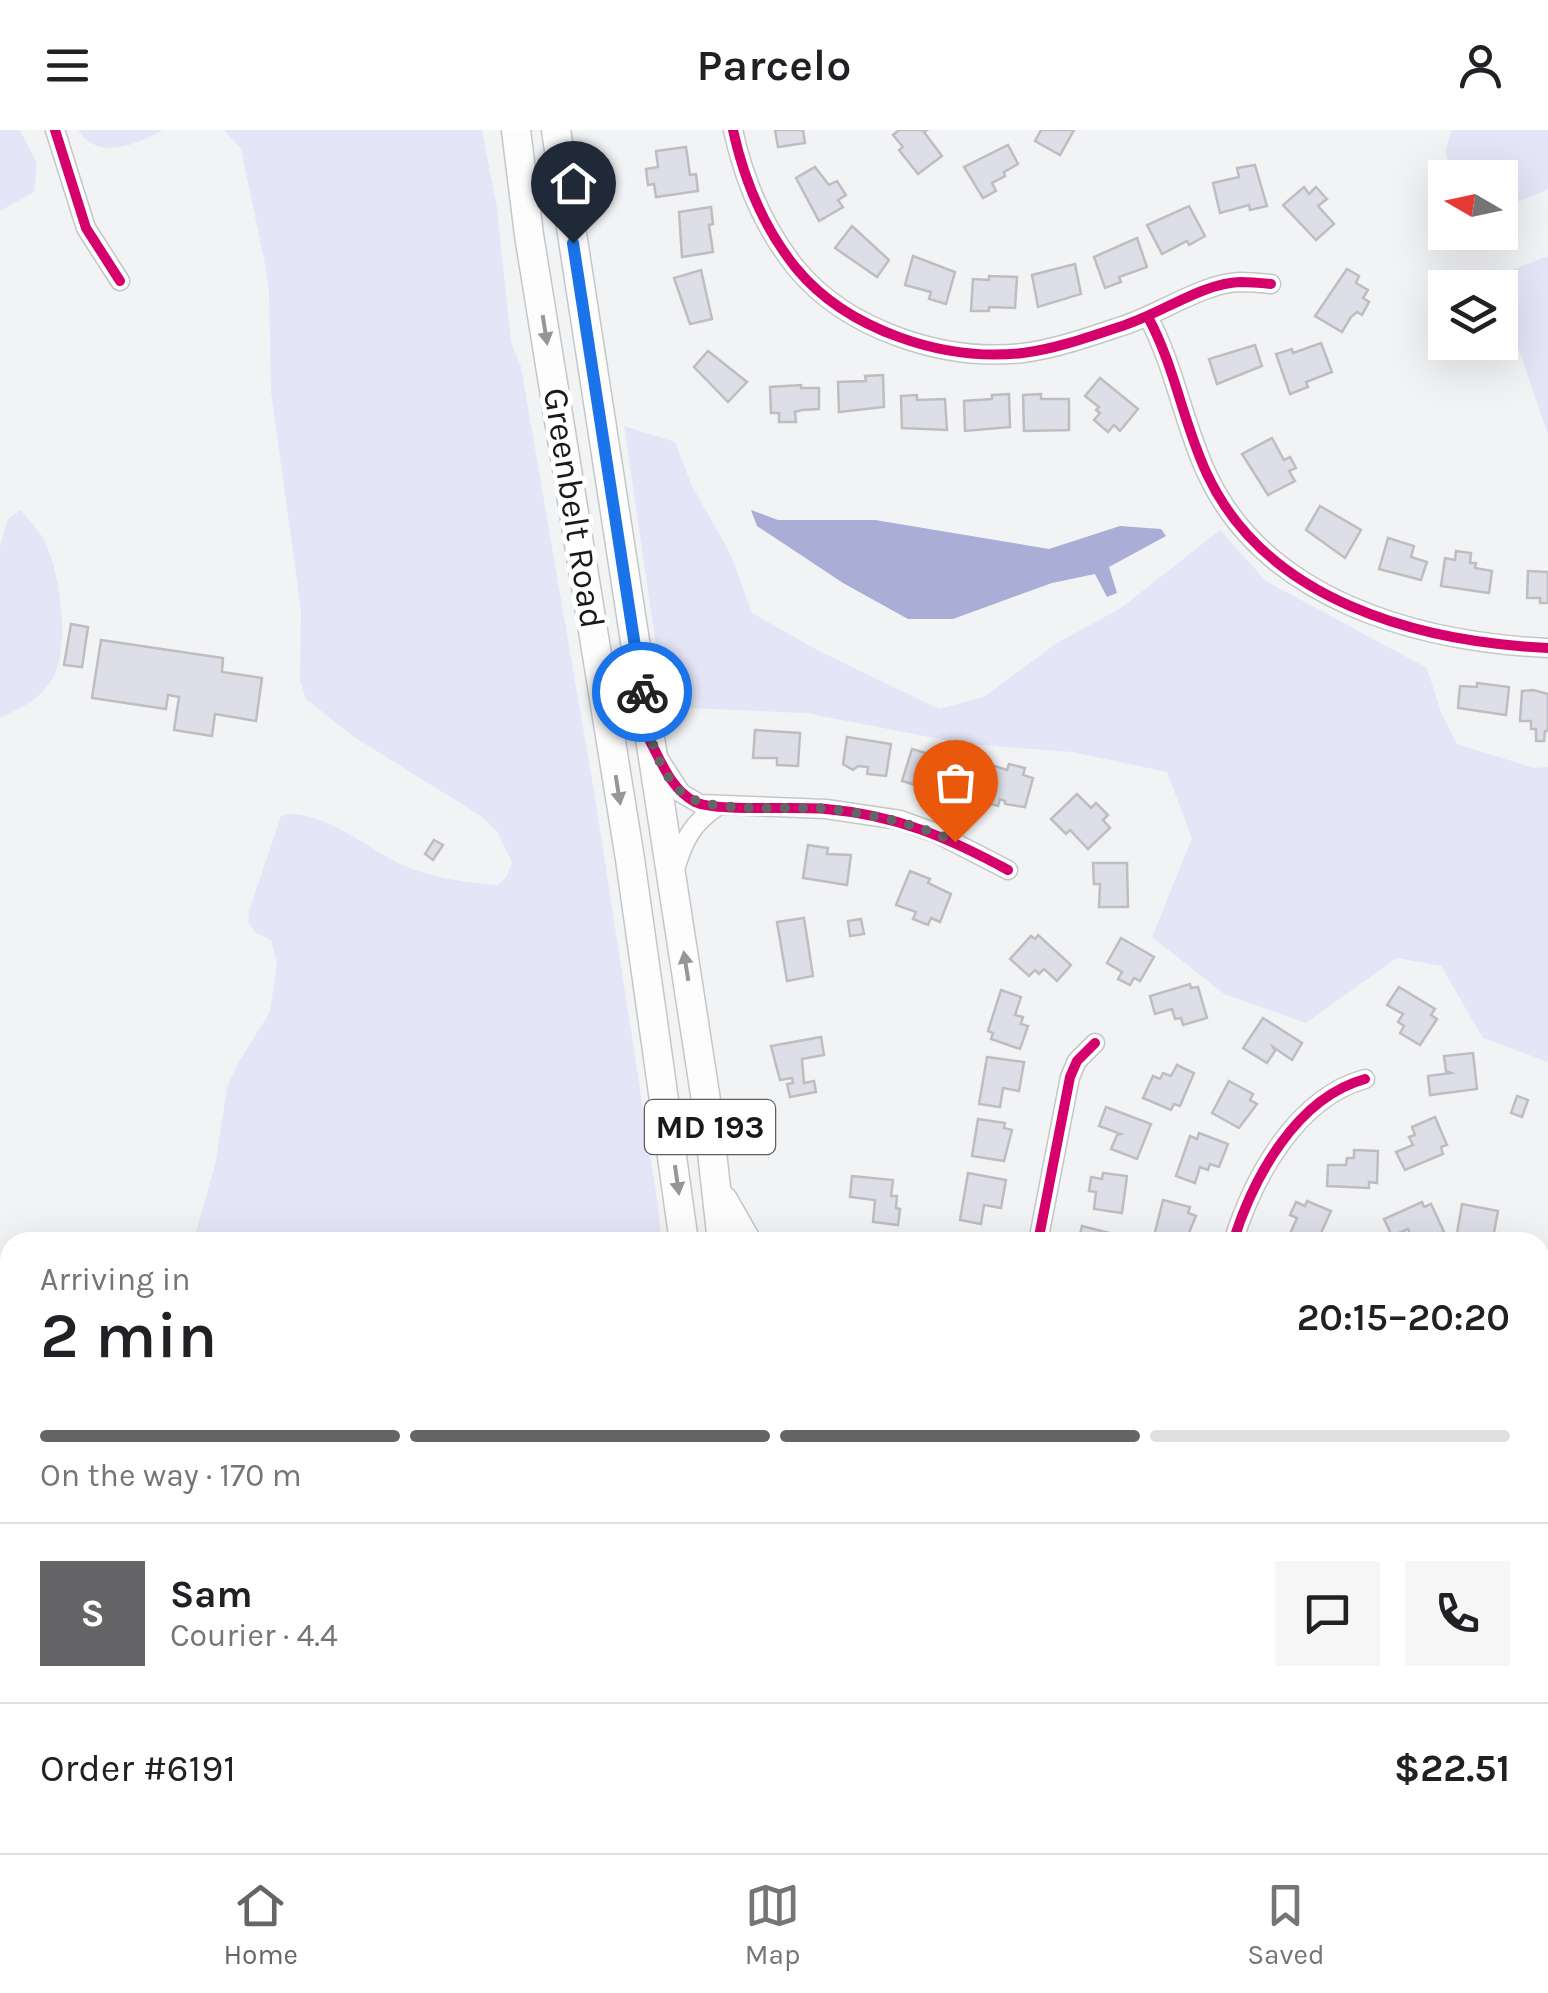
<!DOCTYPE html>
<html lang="en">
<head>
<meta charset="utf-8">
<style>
  :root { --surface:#fff; --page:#f6f6f6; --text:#202124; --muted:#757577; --line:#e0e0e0; --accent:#656567 }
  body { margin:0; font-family:Karla,sans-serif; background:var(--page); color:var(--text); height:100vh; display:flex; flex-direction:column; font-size:38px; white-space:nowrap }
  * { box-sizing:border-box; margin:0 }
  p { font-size:32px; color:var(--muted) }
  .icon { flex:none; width:55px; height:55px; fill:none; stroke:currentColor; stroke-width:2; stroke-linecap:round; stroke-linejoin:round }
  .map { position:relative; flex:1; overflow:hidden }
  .details { position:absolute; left:0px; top:1102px; width:1550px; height:622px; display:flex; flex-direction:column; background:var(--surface); border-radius:30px 30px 0 0; box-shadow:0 10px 40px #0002 }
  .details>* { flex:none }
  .needle { width:65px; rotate:279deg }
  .fabs { position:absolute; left:1428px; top:30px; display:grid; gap:20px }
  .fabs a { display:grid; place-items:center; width:90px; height:90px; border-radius:0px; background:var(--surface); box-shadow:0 10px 40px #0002; font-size:50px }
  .pin { position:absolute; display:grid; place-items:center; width:85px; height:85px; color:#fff; margin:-102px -42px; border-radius:50% 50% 50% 0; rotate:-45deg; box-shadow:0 0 10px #0007 }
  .pin .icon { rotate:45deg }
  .courier { position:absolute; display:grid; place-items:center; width:100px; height:100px; margin:-50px; border:8px solid #1a73e8; border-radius:50%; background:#fff; color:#222; box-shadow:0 2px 12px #0007 }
  .summary em { font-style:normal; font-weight:600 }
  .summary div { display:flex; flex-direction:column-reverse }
  .summary { display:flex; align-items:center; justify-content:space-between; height:170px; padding:0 40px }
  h1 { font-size:65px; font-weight:600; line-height:75px }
  .bar { display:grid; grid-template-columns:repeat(4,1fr); gap:15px 10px; align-content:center; height:120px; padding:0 40px }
  .bar i { height:12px; border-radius:8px; background:var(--line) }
  .bar .selected { background:var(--accent) }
  .bar p { grid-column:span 4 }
  .line { display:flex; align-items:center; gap:25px; padding:0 40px; border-top:2px solid var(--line) }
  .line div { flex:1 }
  .round { display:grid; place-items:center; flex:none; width:105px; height:105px; border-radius:0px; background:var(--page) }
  header { display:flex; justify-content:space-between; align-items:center; height:130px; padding:0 40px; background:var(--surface); font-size:45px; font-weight:600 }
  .dock { display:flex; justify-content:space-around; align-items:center; height:140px; border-top:2px solid var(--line); background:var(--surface); font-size:28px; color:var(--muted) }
  .dock a { display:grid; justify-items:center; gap:5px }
  .dock .selected { color:var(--accent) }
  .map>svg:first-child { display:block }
</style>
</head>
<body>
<header><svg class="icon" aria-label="menu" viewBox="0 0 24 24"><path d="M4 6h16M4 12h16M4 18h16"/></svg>Parcelo<svg class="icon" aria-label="person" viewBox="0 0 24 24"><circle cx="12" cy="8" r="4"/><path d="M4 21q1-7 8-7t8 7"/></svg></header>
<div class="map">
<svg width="1548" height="1723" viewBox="0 0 1548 1723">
  <rect width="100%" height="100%" fill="#f2f3f5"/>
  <g fill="#e4e6f7">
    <path d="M0,0H20L37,33L34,62L0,81Z"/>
    <path d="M78,0H163C137,14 98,32 78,0Z"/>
    <path d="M224,0H482L497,78L511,212L521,237L595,667L658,1076L661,1112H193L216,1031L227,957L240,930L270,882L277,833L271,810L256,803L248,793L249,781L281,686C313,674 371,720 400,734C427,747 468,753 498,755L507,746L512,732L497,701L481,686L354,607L306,569L300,550L301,480L271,262L269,162L265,134L241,19Z"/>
    <path d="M1452,0H1548V59L1500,80V48L1453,47L1445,21Z"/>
    <path d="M1548,126V305L1494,147Z"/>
    <path d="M624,296L675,312L692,356L730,423L752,483L819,521L939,579L984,567L1057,513L1121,478L1220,400L1266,451L1427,538L1441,582L1457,614L1534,638L1548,637V932L1483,908L1441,836L1397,828L1306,893L1224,864L1152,807L1192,708L1167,642L1072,622L965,614L806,583L665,577Z"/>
    <path d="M21,380C29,390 39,400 45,412C60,442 72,522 51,551C39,570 19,579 0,588V417L8,389Z"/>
    <path d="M188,1715H549L546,1723H187Z"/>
  </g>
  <path fill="#aaaed6" d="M751,380L778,390H875L1049,419L1120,396L1161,399L1166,406L1109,437L1117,463L1107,467L1095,444L1052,453L953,489H908L843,453L757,396Z"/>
  <g fill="#dddee8" stroke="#bebec0" stroke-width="2.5">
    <path d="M775,0H803L805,13L778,17Z"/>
    <path d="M899,0H927L924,2L942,26L918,44L899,20L903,17L893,5Z"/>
    <path d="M1041,0H1074L1060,25L1035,11Z"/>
    <path d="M1008,15L1018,34L1004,42L1005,46L992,53L996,61L983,68L964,37Z"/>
    <path d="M686,17L690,45L696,44L698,61L656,67L654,54L648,55L646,39L658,37L656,21Z"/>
    <path d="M1255,35L1267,76L1250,80L1249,75L1220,83L1213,53L1239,47L1237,38Z"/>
    <path d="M815,37L829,55L837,51L846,65L838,70L843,77L819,91L796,48Z"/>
    <path d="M1304,57L1309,64L1316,57L1327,69L1318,76L1334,94L1316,110L1283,75Z"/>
    <path d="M1189,76L1205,106L1189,115L1187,111L1162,124L1147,95Z"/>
    <path d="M711,77L713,94L709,95L713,122L682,127L679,82Z"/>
    <path d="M852,96L889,130L877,147L835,118Z"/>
    <path d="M1137,108L1147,137L1119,147L1121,152L1105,158L1094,127Z"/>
    <path d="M913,126L955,142L946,174L929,169L931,162L905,155Z"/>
    <path d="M1075,134L1081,164L1038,177L1032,145Z"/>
    <path d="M1347,139L1359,146L1356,153L1368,160L1363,168L1369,172L1362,185L1357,182L1351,187L1342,202L1315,186Z"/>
    <path d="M701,140L712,189L690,194L674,148Z"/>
    <path d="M989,146L1017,147L1015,178L989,177V181H971L973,149L989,150Z"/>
    <path d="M1321,213L1332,242L1306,252L1308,257L1290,264L1276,224L1292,219L1293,223Z"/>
    <path d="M1255,215L1262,236L1217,254L1209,229Z"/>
    <path d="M708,221L747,252L728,272L694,237Z"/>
    <path d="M883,245L884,277L839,282L838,252L866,251L865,246Z"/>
    <path d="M1100,248L1138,279L1120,301L1114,295L1108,302L1094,290L1100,283L1096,280L1099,277L1085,266Z"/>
    <path d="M801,255V258H819V279L802,280L795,282L796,292H779V283H771L770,257Z"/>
    <path d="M1009,264L1010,297L965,301L964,271L992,269V265Z"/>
    <path d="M1041,264V269H1069V300L1024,301L1023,265Z"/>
    <path d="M917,265V270L945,269L947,300L902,298L901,266Z"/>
    <path d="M1272,308L1284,330L1290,327L1296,338L1289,341L1295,351L1268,365L1242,324Z"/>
    <path d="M1320,376L1361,400L1345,428L1306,400Z"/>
    <path d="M1388,408L1414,416L1411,427L1427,432L1421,450L1379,439Z"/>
    <path d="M1456,421L1471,423L1470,433H1476L1475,438L1492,441L1489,463L1441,456L1445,428L1455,430Z"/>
    <path d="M1528,441L1548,442V473H1540V468H1527Z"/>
    <path d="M71,494L88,497L82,537L64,535Z"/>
    <path d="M101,510L223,528L222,542L262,548L256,591L215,584L212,606L174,600L179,567L168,565L166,579L92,568Z"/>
    <path d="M1477,553L1509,557L1506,585L1458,578L1460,556L1477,557Z"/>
    <path d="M1533,560L1548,564V601H1545L1544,611H1536V599H1531V591H1520L1522,561Z"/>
    <path d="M755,600L800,603L798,636L777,635V628H753Z"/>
    <path d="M847,607L891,614L886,646L867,644L868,637L858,636L853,640L843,634Z"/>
    <path d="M912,619L953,631L945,659L924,651L922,657L902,651Z"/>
    <path d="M988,634L1007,640L1009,634L1025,638L1023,645L1033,648L1025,677L1005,674V671L1000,669L998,676L978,670Z"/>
    <path d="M1077,664L1091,678L1096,673L1108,685L1103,690L1110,698L1088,719L1070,700L1066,704L1051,689Z"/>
    <path d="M434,710L443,715L433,730L425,724Z"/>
    <path d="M808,715L828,718L827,724L851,725L847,755L803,748Z"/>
    <path d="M1093,733H1127L1128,777H1099L1100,754H1094Z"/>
    <path d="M910,741L930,749L928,753L951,764L940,792L931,788L928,795L913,789L916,782L896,775Z"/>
    <path d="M804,788L813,846L787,851L777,792Z"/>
    <path d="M861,789L864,804L850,806L848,791Z"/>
    <path d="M1038,805L1071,835L1057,851L1044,839L1039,844L1035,840L1029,846L1010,829L1031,806L1035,809Z"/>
    <path d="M1121,808L1154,827L1140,851L1134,848L1130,855L1118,849L1122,842L1107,833Z"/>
    <path d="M1190,854L1191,858L1198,857L1207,888L1183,895L1181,888L1175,889L1172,879L1155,884L1150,866Z"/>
    <path d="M1399,857L1435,879L1431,885L1437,889L1420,915L1400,903L1404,896L1398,892L1403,884L1387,875Z"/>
    <path d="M1001,860L1021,867L1015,885L1023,887L1021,894L1028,896L1020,919L991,909L993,903L988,901Z"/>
    <path d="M1263,888L1302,913L1292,930L1273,917L1275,921L1267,933L1243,918Z"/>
    <path d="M821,907L824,925L802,929L804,953L814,951L816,962L790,967L787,954L793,953L792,948L780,950L771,916Z"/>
    <path d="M1473,923L1477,959L1430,965L1428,946L1451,943L1446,941L1444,926Z"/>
    <path d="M987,927L1024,932L1019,961L1003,958L1000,977L979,974Z"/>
    <path d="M1177,935L1194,943L1180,976L1174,974L1171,980L1143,968L1153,946L1160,949L1163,943L1171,946Z"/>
    <path d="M1229,951L1253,964L1250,970L1257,974L1239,998L1212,983Z"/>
    <path d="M1517,966L1528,970L1522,987L1511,983Z"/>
    <path d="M1106,977L1151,994L1137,1029L1111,1019L1117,1005L1121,1004L1099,996Z"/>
    <path d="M1435,987L1447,1015L1441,1017L1443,1024L1405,1040L1396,1022L1413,1015L1409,1007L1415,1005L1412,997Z"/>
    <path d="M978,989L1005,993L1004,998L1012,1000L1004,1031L972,1026Z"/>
    <path d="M1199,1003L1228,1014L1219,1037L1210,1034L1208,1040L1200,1037L1195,1053L1176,1046L1190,1006L1197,1009Z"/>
    <path d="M1354,1020L1378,1021L1377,1053L1369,1052V1058L1327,1056L1328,1035H1346L1347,1028H1354Z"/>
    <path d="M968,1043L1006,1050L1001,1078L984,1075L981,1094L960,1090Z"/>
    <path d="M1103,1043L1127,1046L1122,1083L1094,1079L1096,1062L1089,1061L1091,1047L1102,1049Z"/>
    <path d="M852,1046L893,1050L891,1066H897L896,1078L900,1079L898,1095L873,1092L875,1070L850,1067Z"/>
    <path d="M1163,1070L1190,1077L1188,1083L1196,1086L1185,1112L1154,1106Z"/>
    <path d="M1307,1071L1331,1081L1317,1112L1290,1104L1297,1088L1290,1085L1296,1072L1305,1076Z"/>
    <path d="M1422,1072L1424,1077L1431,1074L1444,1102L1422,1112L1418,1106L1412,1108L1408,1099L1392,1106L1384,1089Z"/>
    <path d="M1462,1074L1498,1081L1493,1108L1487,1107L1486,1112H1472L1473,1106L1457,1103Z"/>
    <path d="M1082,1096L1113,1104L1111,1110L1117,1112H1078Z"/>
    <path d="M956,1104L982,1108V1112H955Z"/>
    <path d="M1540,1141L1548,1150V1178L1540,1184Z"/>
    <path d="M0,1299L10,1301V1417L0,1415Z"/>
    <path d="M1548,1366V1405L1540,1410V1371Z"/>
    <path d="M0,1416L10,1417V1580L0,1645Z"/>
    <path d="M750,1715H799L797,1723H759L748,1720Z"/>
    <path d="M1196,1715H1210L1214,1723H1189V1719Z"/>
    <path d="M1230,1715H1259L1250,1723H1237Z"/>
  </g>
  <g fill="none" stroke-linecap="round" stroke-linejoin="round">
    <defs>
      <g id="street">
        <path d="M55,0L86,98L120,151"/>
        <path d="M733,0C744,50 763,97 796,138C847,200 944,232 1023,223C1055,219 1089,207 1119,197C1157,186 1202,153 1240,152C1250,152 1261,153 1271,154"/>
        <path d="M1148,187C1175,237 1183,293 1207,344C1266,471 1419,512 1548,518"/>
        <path d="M659,629L681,663L700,674L826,679L900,690L936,703L1008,740"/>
        <path d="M675,739C684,710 692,693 718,676"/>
        <path d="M1038,1112L1070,947L1077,931L1095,913"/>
        <path d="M1233,1112C1253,1048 1296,968 1365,949"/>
        <path d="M0,1271L10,1273"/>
        <path d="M1540,1283L1548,1293"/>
        <path d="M1540,1321L1548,1316"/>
        <path d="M165,1723L167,1715"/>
      </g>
      <g id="primary">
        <path d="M516,0L529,105L630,729L684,1112"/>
        <path d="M556,0L707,977L722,1112"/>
        <path d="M723,1070L747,1112"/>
        <path d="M579,1723L582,1715"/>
        <path d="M620,1723L623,1715"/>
      </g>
    </defs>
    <use href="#street" stroke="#c5c6c8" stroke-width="21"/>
    <use href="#primary" stroke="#c5c6c8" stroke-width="31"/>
    <use href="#street" stroke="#fdfdfe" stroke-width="18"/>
    <use href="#primary" stroke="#fdfdfe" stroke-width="28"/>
    <defs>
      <g id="cycleway">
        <path d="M55,0L86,98L120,151"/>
        <path d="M733,0C744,50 763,97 796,138C847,200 944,232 1023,223C1055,219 1089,207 1119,197C1157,186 1202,153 1240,152C1250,152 1261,153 1271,154"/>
        <path d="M1148,187C1175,237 1183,293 1207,344C1266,471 1419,512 1548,518"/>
        <path d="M650,611C662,633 671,659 695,672C716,682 797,676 826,679C896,685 947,707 1008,740"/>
        <path d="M1038,1112L1070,947L1077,931L1095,913"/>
        <path d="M1233,1112C1253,1048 1296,968 1365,949"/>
      </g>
    </defs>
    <use href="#cycleway" stroke="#fff" stroke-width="16"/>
    <use href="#cycleway" stroke="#d6006c" stroke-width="10"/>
  </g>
  <defs><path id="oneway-solid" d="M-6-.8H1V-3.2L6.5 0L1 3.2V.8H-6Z" transform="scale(2.5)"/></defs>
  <g fill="#969697">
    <use href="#oneway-solid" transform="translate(545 200) rotate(81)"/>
    <use href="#oneway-solid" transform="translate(618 660) rotate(81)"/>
    <use href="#oneway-solid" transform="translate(686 836) rotate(-99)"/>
    <use href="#oneway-solid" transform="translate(677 1050) rotate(82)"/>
  </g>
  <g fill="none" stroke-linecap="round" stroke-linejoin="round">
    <path stroke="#656567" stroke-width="10" stroke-dasharray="0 18" d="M642,562C648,597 653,634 680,661C704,686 792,675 829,679C874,685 915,693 955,712"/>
    <path stroke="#1a73e8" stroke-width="12" d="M573,113L642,562"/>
  </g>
  <g text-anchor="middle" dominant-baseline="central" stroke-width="10" stroke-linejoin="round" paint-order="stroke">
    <rect fill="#fff" stroke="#5e5e5f" stroke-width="2.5" x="645" y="970" width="130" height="54" rx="8"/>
    <g font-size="32" font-weight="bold" fill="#19191a">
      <text x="710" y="997">MD 193</text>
    </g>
    <g font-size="35" fill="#19191a" stroke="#fff">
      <text transform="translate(574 378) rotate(81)">Greenbelt Road</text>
    </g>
  </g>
</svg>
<div class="fabs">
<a><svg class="needle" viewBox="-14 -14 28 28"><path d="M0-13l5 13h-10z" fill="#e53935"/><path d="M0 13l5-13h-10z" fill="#757577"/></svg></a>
<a><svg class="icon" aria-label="layers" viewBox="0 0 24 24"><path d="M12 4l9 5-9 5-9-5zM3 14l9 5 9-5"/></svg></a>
</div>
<div class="pin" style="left:955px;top:712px;background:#ea580c"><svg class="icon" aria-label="bag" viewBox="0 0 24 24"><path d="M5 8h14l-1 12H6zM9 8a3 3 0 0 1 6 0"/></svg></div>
<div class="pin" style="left:573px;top:113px;background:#1f2937"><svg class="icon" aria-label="home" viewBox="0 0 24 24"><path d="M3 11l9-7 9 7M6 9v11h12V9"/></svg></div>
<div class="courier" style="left:642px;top:562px"><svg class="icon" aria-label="bike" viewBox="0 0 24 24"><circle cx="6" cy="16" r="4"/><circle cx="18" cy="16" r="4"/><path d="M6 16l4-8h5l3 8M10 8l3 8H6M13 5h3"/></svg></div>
<section class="details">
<div class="summary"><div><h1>2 min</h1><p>Arriving in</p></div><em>20:15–20:20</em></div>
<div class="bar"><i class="selected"></i><i class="selected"></i><i class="selected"></i><i></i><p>On the way · 170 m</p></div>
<div class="line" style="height:180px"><b class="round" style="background:var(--accent);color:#fff">S</b><div><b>Sam</b><p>Courier · 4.4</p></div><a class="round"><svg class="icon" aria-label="chat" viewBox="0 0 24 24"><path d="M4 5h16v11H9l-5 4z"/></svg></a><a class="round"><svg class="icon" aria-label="phone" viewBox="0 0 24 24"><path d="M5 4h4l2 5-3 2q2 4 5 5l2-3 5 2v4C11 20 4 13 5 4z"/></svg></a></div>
<div class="line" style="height:130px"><div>Order #6191</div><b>$22.51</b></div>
</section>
</div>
<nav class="dock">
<a class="selected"><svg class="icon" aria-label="home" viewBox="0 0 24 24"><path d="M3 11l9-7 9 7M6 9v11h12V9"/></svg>Home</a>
<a><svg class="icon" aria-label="map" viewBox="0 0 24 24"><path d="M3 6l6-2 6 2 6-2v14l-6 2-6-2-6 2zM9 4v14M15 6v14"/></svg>Map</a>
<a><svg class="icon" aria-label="saved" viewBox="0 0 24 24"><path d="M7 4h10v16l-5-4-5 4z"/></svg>Saved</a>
</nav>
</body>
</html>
